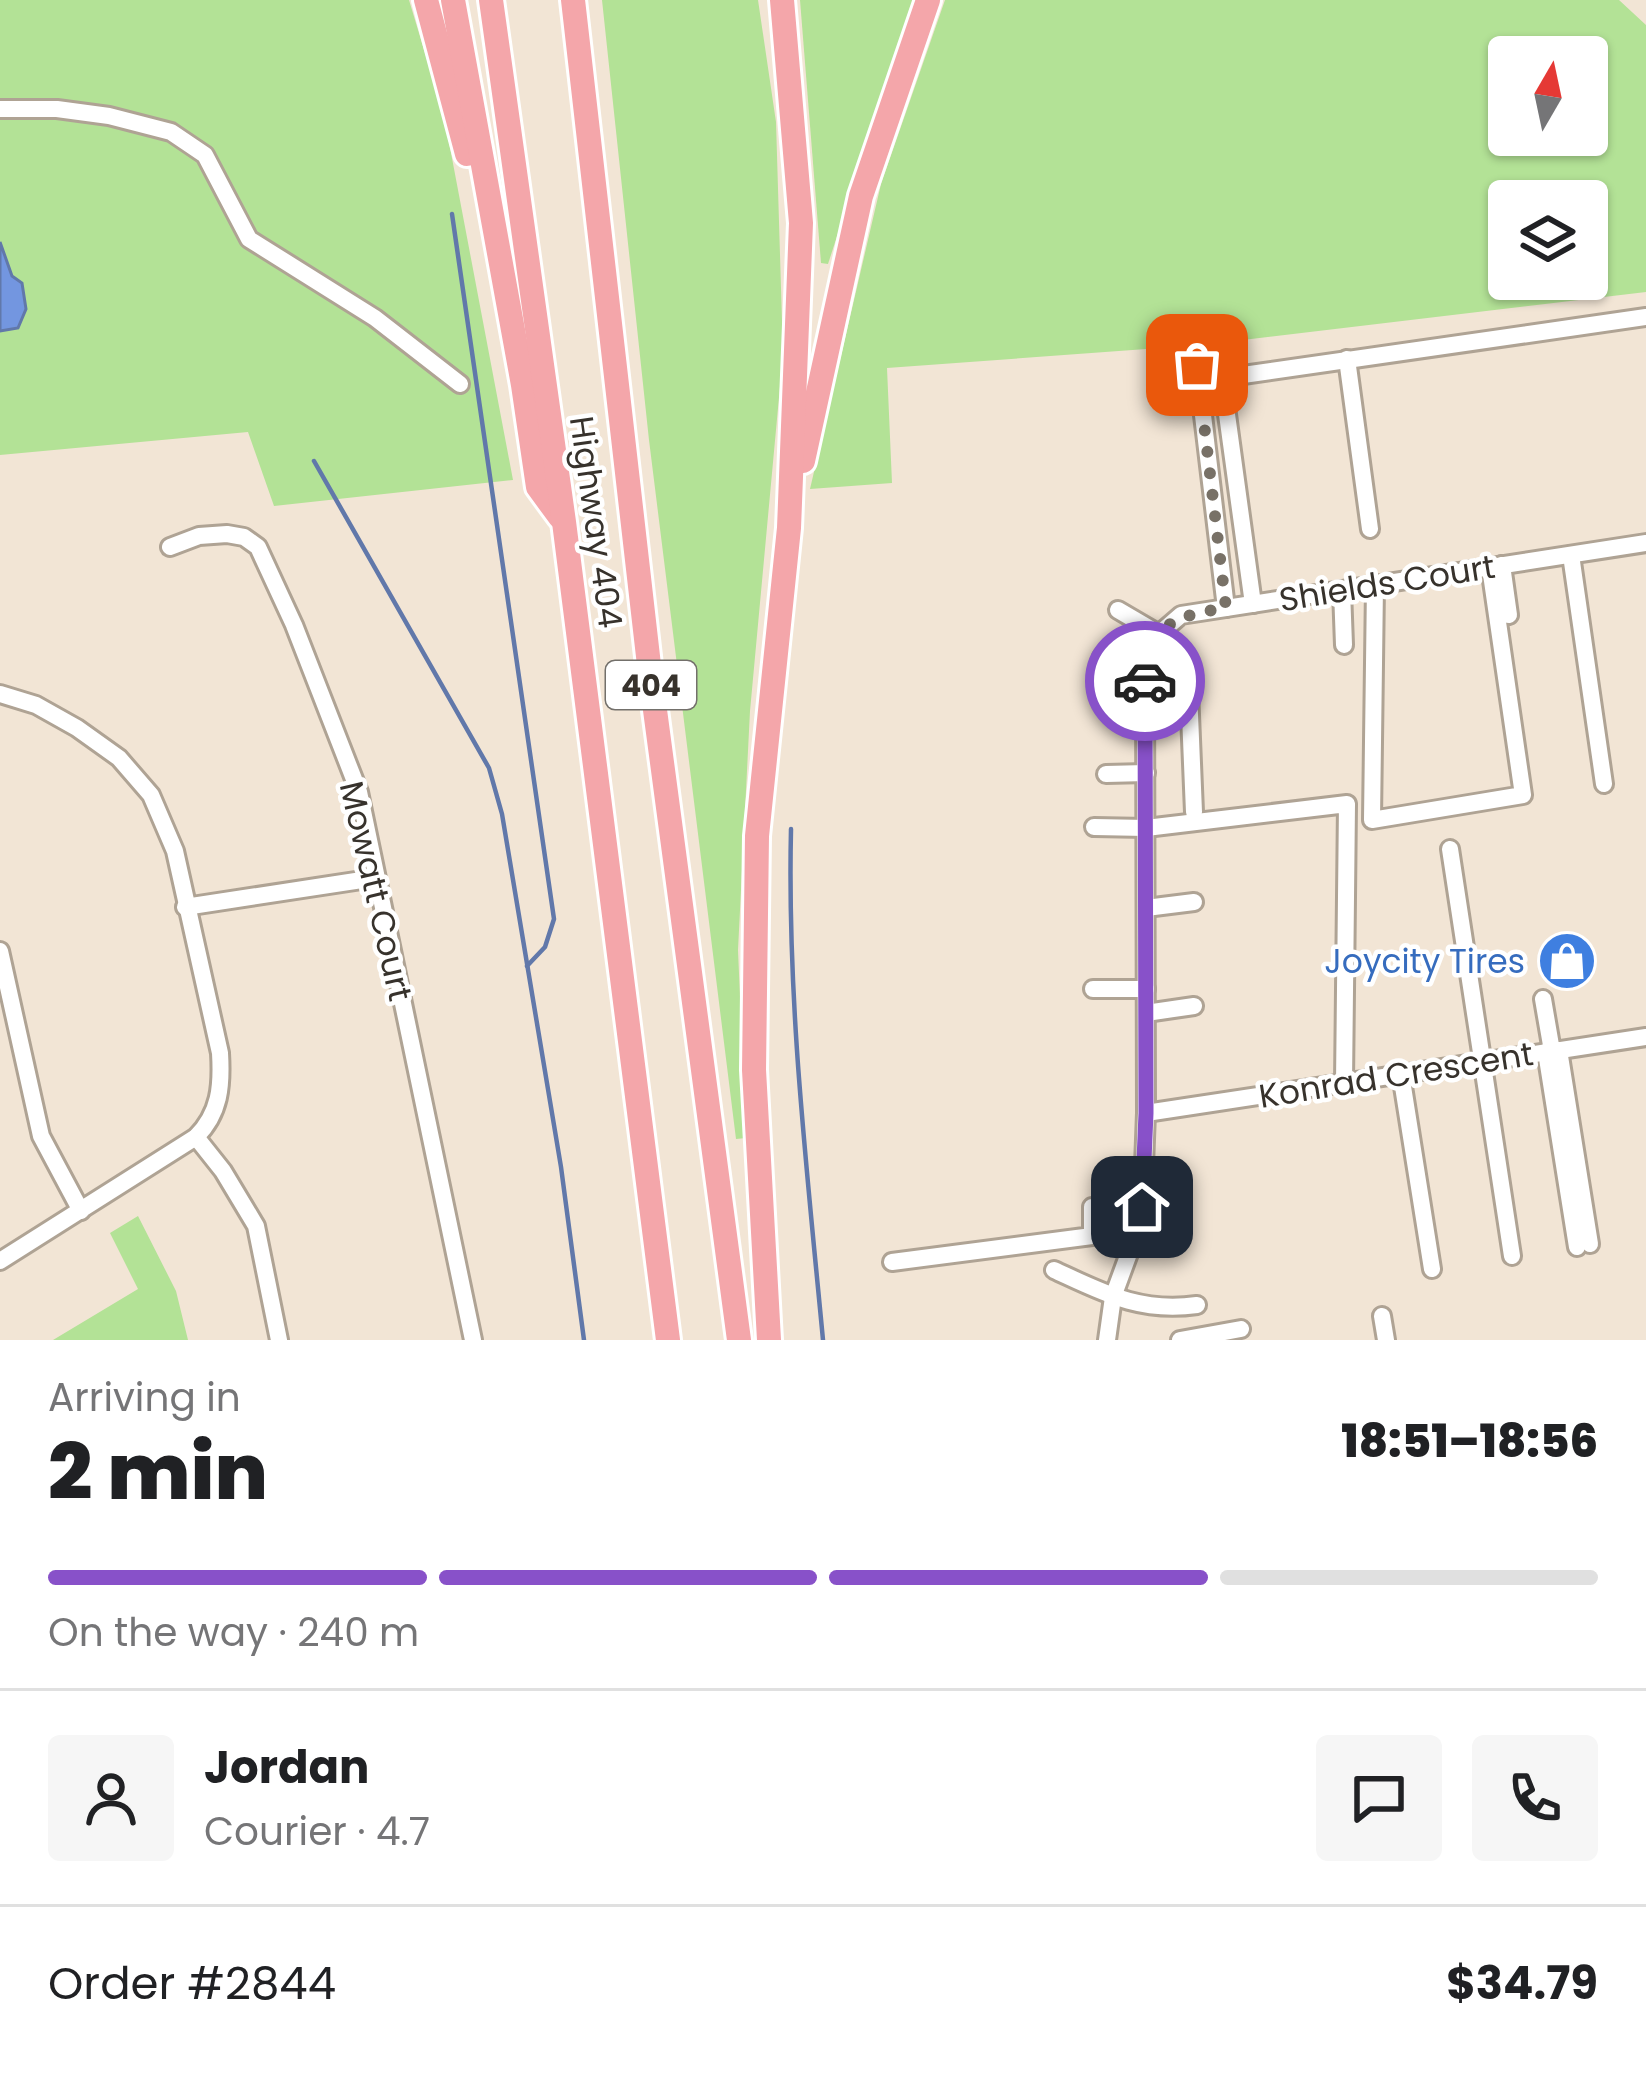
<!DOCTYPE html>
<html lang="en">
<head>
<meta charset="utf-8">
<style>
  :root { --surface:#fff; --page:#f6f6f6; --text:#202124; --muted:#757577; --line:#e0e0e0; --accent:#8851c9 }
  body { margin:0; font-family:Poppins,sans-serif; background:var(--page); color:var(--text); height:100vh; display:flex; flex-direction:column; font-size:45px; white-space:nowrap }
  * { box-sizing:border-box; margin:0 }
  p { font-size:39px; color:var(--muted) }
  .icon { flex:none; width:66px; height:66px; fill:none; stroke:currentColor; stroke-width:2; stroke-linecap:round; stroke-linejoin:round }
  .map { position:relative; height:1340px; overflow:hidden }
  .drawer { display:flex; flex-direction:column; background:var(--surface); flex:1 }
  .drawer>* { flex:none }
  .needle { width:78px; rotate:9deg }
  .controls { position:absolute; left:1488px; top:36px; display:grid; gap:24px }
  .controls a { display:grid; place-items:center; width:120px; height:120px; border-radius:12px; background:var(--surface); box-shadow:0 3px 9px #0004; font-size:60px }
  .pin { position:absolute; display:grid; place-items:center; width:102px; height:102px; color:#fff; margin:-51px; border-radius:24px; box-shadow:0 6px 18px #0006 }
  .courier { position:absolute; display:grid; place-items:center; width:120px; height:120px; margin:-60px; border:9px solid #8851c9; border-radius:50%; background:#fff; color:#222; box-shadow:0 3px 15px #0007 }
  .headline em { font-style:normal; font-weight:800 }
  .headline div { display:flex; flex-direction:column-reverse }
  .headline { display:flex; align-items:center; justify-content:space-between; height:204px; padding:0 48px }
  h1 { font-size:78px; font-weight:800; line-height:90px }
  .bar { display:grid; grid-template-columns:repeat(4,1fr); gap:18px 12px; align-content:center; height:144px; padding:0 48px }
  .bar i { height:15px; border-radius:9px; background:var(--line) }
  .bar .active { background:var(--accent) }
  .bar p { grid-column:span 4 }
  .line { display:flex; align-items:center; gap:30px; padding:0 48px; border-top:3px solid var(--line) }
  .line div { flex:1 }
  .round { display:grid; place-items:center; flex:none; width:126px; height:126px; border-radius:12px; background:var(--page) }
  .map>svg:first-child { display:block }
</style>
</head>
<body>
<div class="map">
<svg width="1646" height="1340" viewBox="0 0 1646 1340">
  <rect width="100%" height="100%" fill="#f2e5d5"/>
  <g fill="#b3e296" fill-rule="evenodd">
    <path d="M0,0H409L444,116L513,480L274,506L248,432L0,455V331L18,328L12,276L0,242Z"/>
    <path d="M602,0H758L776,122L783,354L750,711L738,950L746,1138L736,1139L649,440Z"/>
    <path d="M800,0H914L828,264L821,263Z"/>
    <path d="M945,0H1619L1646,25V292L1201,345L887,368L892,483L810,489L881,184ZM1509,57H1587V135H1509ZM1509,201H1587V279H1509Z"/>
    <path d="M138,1216L176,1291L188,1340H53L138,1289L110,1233Z"/>
  </g>
  <path fill="#7396e0" stroke="#6178aa" stroke-width="3" d="M0,242L12,276L22,283L26,309L18,328L0,331Z"/>
  <g fill="none" stroke-linecap="round" stroke-linejoin="round">
    <g stroke="#6178aa" stroke-width="4.5">
      <path d="M452,214L554,919L545,947L527,966"/>
      <path d="M314,461L489,768L502,814L561,1167L584,1340"/>
      <path d="M791,829C787,1001 807,1170 823,1340"/>
    </g>
    <defs>
      <g id="minor">
        <path d="M0,109H57L109,116L171,132L205,155L249,239L375,318L460,384"/>
        <path d="M1347,359L1370,529"/>
        <path d="M1197,365L1226,608"/>
        <path d="M170,547L199,536L227,534L244,537L258,547L294,625L359,792L473,1340"/>
        <path d="M1571,555L1604,784"/>
        <path d="M1502,565L1509,615"/>
        <path d="M1375,585L1372,820L1523,795L1490,567"/>
        <path d="M1342,590L1344,645"/>
        <path d="M1253,604L1222,378L1646,317"/>
        <path d="M1118,610L1159,634"/>
        <path d="M1102,657H1148"/>
        <path d="M1188,666L1194,812"/>
        <path d="M0,694L36,705L77,728L119,758L151,795L175,851L220,1053C222,1086 220,1113 196,1137L0,1261"/>
        <path d="M1106,774L1146,773"/>
        <path d="M1094,827L1146,828L1347,804L1344,1083"/>
        <path d="M1450,849L1512,1256"/>
        <path d="M185,907L375,878"/>
        <path d="M1146,908L1194,902"/>
        <path d="M0,951L41,1136L81,1211"/>
        <path d="M1093,989H1146"/>
        <path d="M1543,999L1552,1051"/>
        <path d="M1146,1013L1194,1006"/>
        <path d="M1559,1050L1590,1244"/>
        <path d="M1546,1052L1577,1247"/>
        <path d="M1401,1074L1432,1269"/>
        <path d="M1146,1113L1646,1037"/>
        <path d="M196,1137L223,1171L256,1226L279,1340"/>
        <path d="M892,1262L1092,1236V1207H1142"/>
        <path d="M1054,1270C1104,1293 1140,1313 1197,1305"/>
        <path d="M1382,1316L1386,1340"/>
        <path d="M1107,1340L1113,1297L1142,1218L1146,1113L1145,663L1159,634L1181,615L1646,543"/>
        <path d="M1180,1340L1241,1329"/>
      </g>
      <g id="highway">
        <path d="M426,0L467,154"/>
        <path d="M453,0L523,385L538,487L560,517"/>
        <path d="M491,0L564,522L668,1340"/>
        <path d="M573,0L649,665L739,1340"/>
        <path d="M803,461L861,196L928,0"/>
        <path d="M769,1340L754,1070L757,836L789,528L801,223L782,0"/>
      </g>
    </defs>
    <use href="#minor" stroke="#afa394" stroke-width="22"/>
    <use href="#highway" stroke="#fff" stroke-width="30"/>
    <use href="#minor" stroke="#fff" stroke-width="16"/>
    <use href="#highway" stroke="#f4a6aa" stroke-width="24"/>
  </g>
  <g fill="none" stroke-linecap="round" stroke-linejoin="round">
    <path stroke="#787167" stroke-width="12" stroke-dasharray="0 21.6" d="M1145,681C1145,624 1179,615 1226,608L1197,365"/>
    <path stroke="#8851c9" stroke-width="15" d="M1142,1207L1146,1113L1145,681"/>
  </g>
  <defs>
    <symbol id="shop-disc" viewBox="-11 -11 22 22"><circle r="9.5" fill="#3f7fe0" stroke="#fff"/><path d="M-5-2.5h2.3a2.7 3.5 0 0 1 5.4 0H5L5.5 6h-11ZM-1.5-2.5h3a1.5 2.3 0 0 0-3 0Z" fill="#fff"/></symbol>
  </defs>
  <g fill-rule="evenodd">
    <use href="#shop-disc" x="1534" y="928" width="66" height="66"/>
  </g>
  <g text-anchor="middle" dominant-baseline="central" stroke-width="9" stroke-linejoin="round" paint-order="stroke">
    <rect fill="#fff" stroke="#73706b" stroke-width="3" x="606" y="661" width="90" height="48" rx="9"/>
    <g font-size="30" font-weight="bold" fill="#37322c">
      <text x="651" y="685">404</text>
    </g>
    <g font-size="33" fill="#37322c" stroke="#fff">
      <text transform="translate(596 522) rotate(82)">Highway 404</text>
      <text transform="translate(1387 583) rotate(-9)">Shields Court</text>
      <text transform="translate(376 891) rotate(77)">Mowatt Court</text>
      <text transform="translate(1396 1075) rotate(-9)">Konrad Crescent</text>
    </g>
    <g font-size="33" fill="#366cbe" stroke="#fff" text-anchor="end">
      <text x="1525" y="961">Joycity Tires</text>
    </g>
  </g>
</svg>
<div class="controls">
<a><svg class="needle" viewBox="-14 -14 28 28"><path d="M0-13l5 13h-10z" fill="#e53935"/><path d="M0 13l5-13h-10z" fill="#757577"/></svg></a>
<a><svg class="icon" aria-label="layers" viewBox="0 0 24 24"><path d="M12 4l9 5-9 5-9-5zM3 14l9 5 9-5"/></svg></a>
</div>
<div class="pin" style="left:1197px;top:365px;background:#ea580c"><svg class="icon" aria-label="bag" viewBox="0 0 24 24"><path d="M5 8h14l-1 12H6zM9 8a3 3 0 0 1 6 0"/></svg></div>
<div class="pin" style="left:1142px;top:1207px;background:#1f2937"><svg class="icon" aria-label="home" viewBox="0 0 24 24"><path d="M3 11l9-7 9 7M6 9v11h12V9"/></svg></div>
<div class="courier" style="left:1145px;top:681px"><svg class="icon" aria-label="car" viewBox="0 0 24 24"><path d="M5 17H2v-5l4-1 3-4h7l3 4 3 1v5h-3M9 17h6M6 11h13"/><circle cx="7" cy="17" r="2"/><circle cx="17" cy="17" r="2"/></svg></div>
</div>
<section class="drawer">
<div class="headline"><div><h1>2 min</h1><p>Arriving in</p></div><em>18:51–18:56</em></div>
<div class="bar"><i class="active"></i><i class="active"></i><i class="active"></i><i></i><p>On the way · 240 m</p></div>
<div class="line" style="height:216px"><a class="round"><svg class="icon" aria-label="person" viewBox="0 0 24 24"><circle cx="12" cy="8" r="4"/><path d="M4 21q1-7 8-7t8 7"/></svg></a><div><b>Jordan</b><p>Courier · 4.7</p></div><a class="round"><svg class="icon" aria-label="chat" viewBox="0 0 24 24"><path d="M4 5h16v11H9l-5 4z"/></svg></a><a class="round"><svg class="icon" aria-label="phone" viewBox="0 0 24 24"><path d="M5 4h4l2 5-3 2q2 4 5 5l2-3 5 2v4C11 20 4 13 5 4z"/></svg></a></div>
<div class="line" style="height:156px"><div>Order #2844</div><b>$34.79</b></div>
</section>
</body>
</html>
